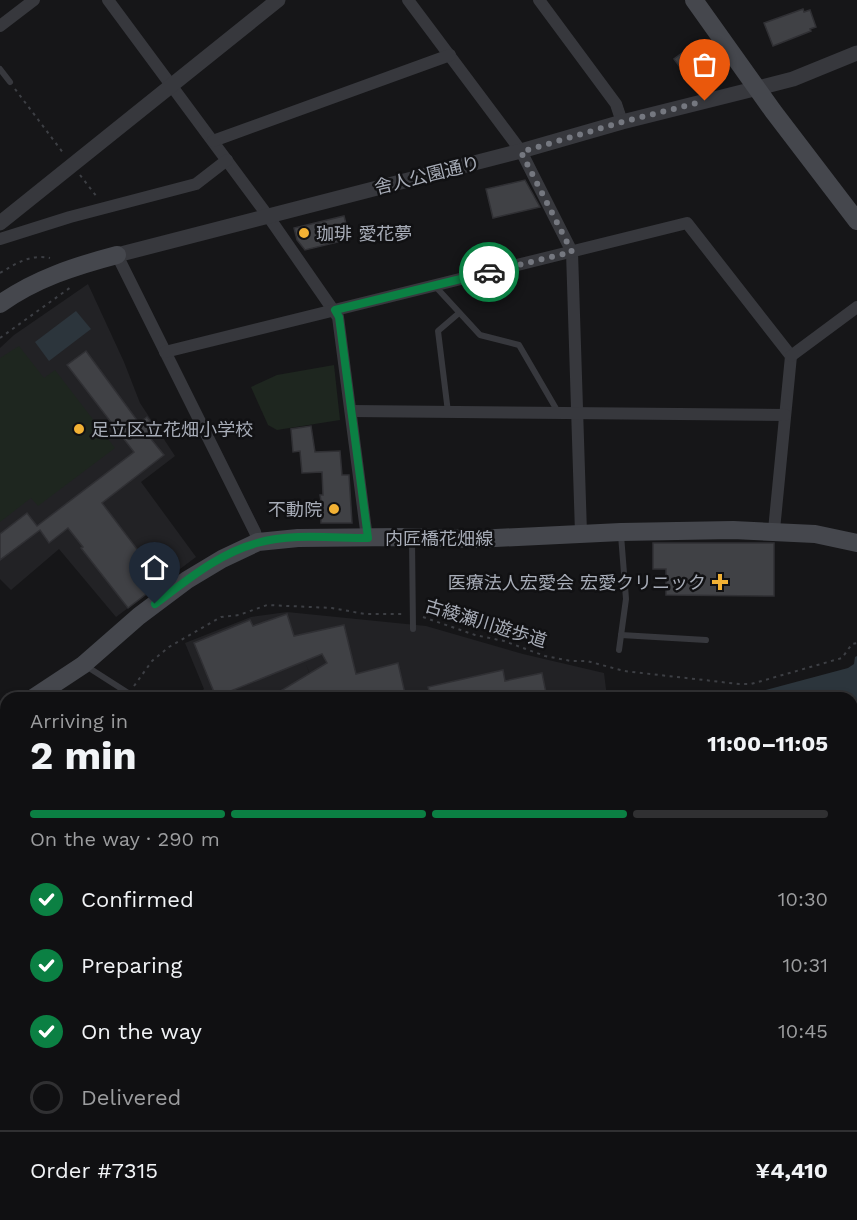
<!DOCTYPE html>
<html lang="en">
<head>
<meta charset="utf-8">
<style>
  :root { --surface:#101012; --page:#19191b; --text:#f1f3f6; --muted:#9c9d9f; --line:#303032; --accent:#0b8043 }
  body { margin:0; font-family:"Work Sans","Noto Sans JP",sans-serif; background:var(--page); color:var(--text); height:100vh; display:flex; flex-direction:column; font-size:22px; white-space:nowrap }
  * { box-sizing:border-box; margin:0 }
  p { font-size:20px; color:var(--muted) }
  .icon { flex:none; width:33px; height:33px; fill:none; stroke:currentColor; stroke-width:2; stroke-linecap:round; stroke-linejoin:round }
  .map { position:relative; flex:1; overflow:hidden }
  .side { position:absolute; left:0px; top:692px; width:858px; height:530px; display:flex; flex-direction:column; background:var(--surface); border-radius:18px 18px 0 0; box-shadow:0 3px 9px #0003,0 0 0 2px var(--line) }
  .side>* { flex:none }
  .pin { position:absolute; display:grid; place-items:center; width:51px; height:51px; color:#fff; margin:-62px -26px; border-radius:50% 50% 50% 0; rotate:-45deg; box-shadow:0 0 6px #0007 }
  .pin .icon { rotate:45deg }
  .courier { position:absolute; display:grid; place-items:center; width:60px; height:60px; margin:-30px; border:4px solid #0b8043; border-radius:50%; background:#fff; color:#222; box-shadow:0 2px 8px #0007 }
  .summary em { font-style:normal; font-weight:700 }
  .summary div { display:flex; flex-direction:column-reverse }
  .summary { display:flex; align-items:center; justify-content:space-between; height:102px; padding:0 30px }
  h1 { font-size:39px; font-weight:700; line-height:45px }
  .bar { display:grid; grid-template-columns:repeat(4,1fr); gap:9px 6px; align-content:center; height:72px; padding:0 30px }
  .bar i { height:8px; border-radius:4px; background:var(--line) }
  .bar .on { background:var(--accent) }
  .bar p { grid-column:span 4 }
  .line { display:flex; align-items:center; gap:15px; padding:0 30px; border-top:2px solid var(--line) }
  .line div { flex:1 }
  ol { padding:0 30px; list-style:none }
  li { display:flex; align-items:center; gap:18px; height:66px }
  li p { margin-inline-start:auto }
  li .icon { padding:6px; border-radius:50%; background:var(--accent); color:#fff; stroke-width:4 }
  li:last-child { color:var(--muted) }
  li i { width:33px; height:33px; border:3px solid var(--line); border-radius:50% }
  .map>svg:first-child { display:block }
</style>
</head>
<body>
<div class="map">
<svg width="857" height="1220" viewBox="0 0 857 1220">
  <rect width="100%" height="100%" fill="#161618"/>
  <g fill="#222225">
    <path d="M88,284L124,362L140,403L175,456L141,482L196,557L116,617L59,549L11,590L0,579V348L14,335Z"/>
    <path d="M287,612L426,626L523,654L604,673L607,697H319L306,664L318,697H196L204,689L185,643L251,617Z"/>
  </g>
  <g fill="#1e261f">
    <path d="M19,346L44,378L55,370L115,448L38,506L31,498L0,522V358Z"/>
    <path d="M334,365L340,420L277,430L268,425L251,387L277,375Z"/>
  </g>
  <g fill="#2c353c">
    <path d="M76,311L91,329L49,361L35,342Z"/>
    <path d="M857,656V724L852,725V698L740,697L848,668L854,664L855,657Z"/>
    <path d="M0,789L6,793V875L0,871Z"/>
  </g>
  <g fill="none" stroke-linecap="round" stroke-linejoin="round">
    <g stroke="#2c353c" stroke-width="4.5">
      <path d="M852,1019H857"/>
      <path d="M490,1215L494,1220"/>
      <path d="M784,1215L788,1220"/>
    </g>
  </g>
  <g fill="#404145" stroke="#303034" stroke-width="1.5">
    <path d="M803,9L804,12L810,10L816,27L810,29L811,31L773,46L764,23Z"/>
    <path d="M690,47L703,65L696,71L699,75L690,81L674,59Z"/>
    <path d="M525,180L540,207L493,218L486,189Z"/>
    <path d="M344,216L350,239L305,250L297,240L294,228Z"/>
    <path d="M86,351L139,423L147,417L159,433L151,439L164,455L102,503L162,582L128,608L81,548L83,547L68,528L49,543L40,530L0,560V534L27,513L37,526L134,452L67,365Z"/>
    <path d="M311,426L315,452L340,451L342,475H349L352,523H321V516H316V501H321L320,495H323L322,472L302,473L300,451L293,452L291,429Z"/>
    <path d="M653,543H774V596L666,595V569H653Z"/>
    <path d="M287,614L294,636L344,625L356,674L398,663L406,698H269L327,663L322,654L216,697L194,643L250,620L253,626Z"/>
    <path d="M503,670L505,681L542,673L547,698H431L428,687Z"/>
  </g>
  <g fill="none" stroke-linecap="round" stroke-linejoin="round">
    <g stroke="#3d3f44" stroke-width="2" stroke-dasharray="3 4.5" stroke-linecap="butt">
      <path d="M15,89L64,154"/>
      <path d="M80,175L97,197"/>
      <path d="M0,273C17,263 30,254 50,258"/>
      <path d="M0,338L71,287"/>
      <path d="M423,617L475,635L504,641L545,656L571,661H587L624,671L739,684H751L842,658L852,644L857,643"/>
      <path d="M134,686L152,661L169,647L221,617L239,615L267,605L332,608L365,614H403"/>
      <path d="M852,735H857"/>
      <path d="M0,774L6,778"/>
      <path d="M852,1076L857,1072"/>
    </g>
    <g stroke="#37383d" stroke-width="6">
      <path d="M0,69L10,82"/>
      <path d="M435,286L480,335L519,345L558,412"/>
      <path d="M448,412L438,331L459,313"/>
      <path d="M412,540L413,629"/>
      <path d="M621,635L706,640"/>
      <path d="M619,650L626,599L621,535"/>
      <path d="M86,666L136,698"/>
      <path d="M0,745L6,751"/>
    </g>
    <g stroke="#37383d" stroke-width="12">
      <path d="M108,0L268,216L338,317L367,538"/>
      <path d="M408,0L521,151L572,252L581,533"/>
      <path d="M539,0L616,104L622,122"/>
      <path d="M0,26L34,0"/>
      <path d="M213,141L450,55"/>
      <path d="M0,239L70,217L196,184L227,160"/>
      <path d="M117,255L255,532L258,542"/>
      <path d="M165,352L687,223L791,356L774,530"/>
      <path d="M791,356L857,307"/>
      <path d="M351,411L785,415"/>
      <path d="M0,1013L6,1005"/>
      <path d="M852,1114L857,1120"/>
      <path d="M852,1195L857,1191"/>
      <path d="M638,1215L642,1220"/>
      <path d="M65,1220L71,1215"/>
      <path d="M86,1220L89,1215"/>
      <path d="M667,1220L673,1215"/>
      <path d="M819,1220L826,1215"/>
    </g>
    <g stroke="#37383d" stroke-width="15">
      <path d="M0,223L278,0"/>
      <path d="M117,255L521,151L622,122L758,88L793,79L857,53"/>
    </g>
    <g stroke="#45474d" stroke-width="18">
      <path d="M694,0L773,111L857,221"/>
      <path d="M0,304C35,279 75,266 117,255"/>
      <path d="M33,698L83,665L139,616L187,580L222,559L258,542L298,538L401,537L476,539L621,532L733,530L815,534L857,543"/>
      <path d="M0,733L6,728"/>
      <path d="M852,926L857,927"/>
      <path d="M0,964L6,970"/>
      <path d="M303,1215L308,1220"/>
      <path d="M370,1215L376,1220"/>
    </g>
    <g stroke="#63666e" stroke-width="22">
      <path d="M0,911L6,916"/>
      <path d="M0,934L6,939"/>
      <path d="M323,1215L328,1220"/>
      <path d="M353,1215L358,1220"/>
    </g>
  </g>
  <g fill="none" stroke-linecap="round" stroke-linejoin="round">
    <path stroke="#757880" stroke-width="6" stroke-dasharray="0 10.8" d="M489,272L572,252L521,152L622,122L705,101"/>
    <path stroke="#0b8043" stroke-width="8" d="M155,604C186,581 219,553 257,543C291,533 332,538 368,538L339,317L335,310L489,272"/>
  </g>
  <g fill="#f2b134" stroke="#111113" stroke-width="2">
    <circle cx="304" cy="233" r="6"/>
    <circle cx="79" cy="429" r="6"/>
    <circle cx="334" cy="509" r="6"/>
    <path d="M717 573h6v6h6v6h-6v6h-6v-6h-6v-6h6z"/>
  </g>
  <g text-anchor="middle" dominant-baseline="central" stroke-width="5" stroke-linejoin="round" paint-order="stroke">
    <g font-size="18" fill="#a8adb8" stroke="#111113">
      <text transform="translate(427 175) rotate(-14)">舎人公園通り</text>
      <text x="439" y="538">内匠橋花畑線</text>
      <text transform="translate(486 623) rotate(17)">古綾瀬川遊歩道</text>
    </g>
    <g font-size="18" fill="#a8adb8" stroke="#111113" text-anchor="start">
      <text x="316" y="233">珈琲 愛花夢</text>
      <text x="91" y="429">足立区立花畑小学校</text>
      <text x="322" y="509" text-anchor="end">不動院</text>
      <text x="706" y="582" text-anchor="end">医療法人宏愛会 宏愛クリニック</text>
    </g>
  </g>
</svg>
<div class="pin" style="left:705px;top:101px;background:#ea580c"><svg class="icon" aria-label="bag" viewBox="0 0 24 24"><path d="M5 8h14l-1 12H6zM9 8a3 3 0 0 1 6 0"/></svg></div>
<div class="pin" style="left:155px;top:604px;background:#1f2937"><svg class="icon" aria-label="home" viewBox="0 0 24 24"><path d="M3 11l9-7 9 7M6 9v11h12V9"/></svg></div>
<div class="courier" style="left:489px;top:272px"><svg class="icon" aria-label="car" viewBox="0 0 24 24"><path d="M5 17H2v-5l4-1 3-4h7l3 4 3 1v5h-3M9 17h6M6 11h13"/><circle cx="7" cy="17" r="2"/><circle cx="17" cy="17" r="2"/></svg></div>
<section class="side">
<div class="summary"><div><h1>2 min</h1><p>Arriving in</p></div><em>11:00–11:05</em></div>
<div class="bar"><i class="on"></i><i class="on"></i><i class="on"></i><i></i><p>On the way · 290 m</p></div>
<ol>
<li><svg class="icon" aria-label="check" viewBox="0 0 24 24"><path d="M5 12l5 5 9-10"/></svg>Confirmed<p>10:30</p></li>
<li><svg class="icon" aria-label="check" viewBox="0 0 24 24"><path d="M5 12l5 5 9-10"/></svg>Preparing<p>10:31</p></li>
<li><svg class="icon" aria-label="check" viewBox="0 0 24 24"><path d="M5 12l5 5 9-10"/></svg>On the way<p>10:45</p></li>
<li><i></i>Delivered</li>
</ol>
<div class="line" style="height:78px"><div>Order #7315</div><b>¥4,410</b></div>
</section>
</div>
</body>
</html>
